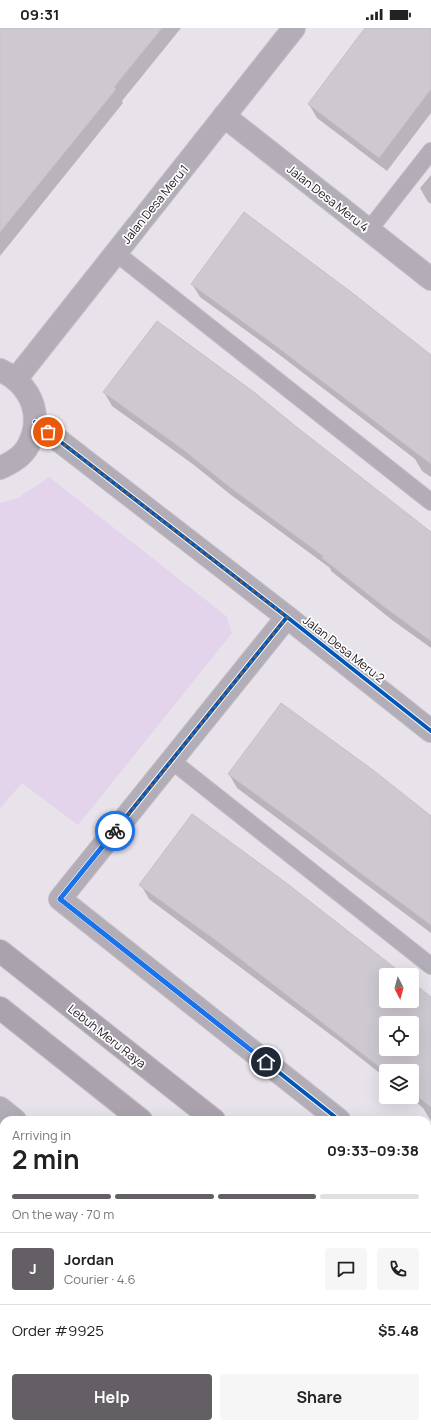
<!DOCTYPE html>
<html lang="en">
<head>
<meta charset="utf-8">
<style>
  :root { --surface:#fff; --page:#f6f6f6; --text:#222; --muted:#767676; --line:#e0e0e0; --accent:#635f65 }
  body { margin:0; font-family:Manrope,sans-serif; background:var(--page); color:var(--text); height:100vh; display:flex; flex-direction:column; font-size:15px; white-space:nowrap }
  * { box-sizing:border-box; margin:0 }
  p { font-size:13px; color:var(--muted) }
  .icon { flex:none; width:22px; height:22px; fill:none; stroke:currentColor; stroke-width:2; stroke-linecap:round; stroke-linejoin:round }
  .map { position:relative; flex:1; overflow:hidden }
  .drawer { position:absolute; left:0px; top:1088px; width:431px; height:312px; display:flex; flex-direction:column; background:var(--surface); border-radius:12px 12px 0 0; box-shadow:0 4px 16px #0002 }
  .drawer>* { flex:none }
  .needle { width:26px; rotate:174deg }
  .buttons { position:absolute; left:379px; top:940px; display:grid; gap:8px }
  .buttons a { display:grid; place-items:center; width:40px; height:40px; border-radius:4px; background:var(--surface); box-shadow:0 4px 16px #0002; font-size:20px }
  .pin { position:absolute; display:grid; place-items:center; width:34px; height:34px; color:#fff; margin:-17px; border:2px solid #fff; border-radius:50%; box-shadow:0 1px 4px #0007 }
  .courier { position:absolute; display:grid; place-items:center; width:40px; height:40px; margin:-20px; border:3px solid #1a73e8; border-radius:50%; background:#fff; color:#222; box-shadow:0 1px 5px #0007 }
  .overview em { font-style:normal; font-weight:700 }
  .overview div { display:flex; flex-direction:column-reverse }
  .overview { display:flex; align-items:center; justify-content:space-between; height:68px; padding:0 12px }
  h1 { font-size:26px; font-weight:700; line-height:30px }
  .bar { display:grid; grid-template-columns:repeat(4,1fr); gap:6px 4px; align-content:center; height:48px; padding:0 12px }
  .bar i { height:5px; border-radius:3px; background:var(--line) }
  .bar .active { background:var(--accent) }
  .bar p { grid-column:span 4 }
  .line { display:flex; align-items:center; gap:10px; padding:0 12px; border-top:1px solid var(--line) }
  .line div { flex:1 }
  .round { display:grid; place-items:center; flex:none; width:42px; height:42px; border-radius:4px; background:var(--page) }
  .primary-button { display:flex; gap:8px; margin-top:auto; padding:8px 12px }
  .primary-button a { flex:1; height:46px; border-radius:4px; background:var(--accent); color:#fff; font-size:16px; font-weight:700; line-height:46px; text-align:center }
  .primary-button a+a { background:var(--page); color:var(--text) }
  .status { display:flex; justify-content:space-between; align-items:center; height:28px; padding:0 20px; background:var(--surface); direction:ltr }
  .status svg { height:11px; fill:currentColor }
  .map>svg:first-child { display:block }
</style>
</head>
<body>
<div class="status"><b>09:31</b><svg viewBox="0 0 49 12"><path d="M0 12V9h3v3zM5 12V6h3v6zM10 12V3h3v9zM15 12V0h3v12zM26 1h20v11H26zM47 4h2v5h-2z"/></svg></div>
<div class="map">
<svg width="431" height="1400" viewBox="0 0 431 1400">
  <rect width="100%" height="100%" fill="#e8e2ea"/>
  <path fill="#e3d3eb" d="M49,449L226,588L232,605L78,797L22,755L0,780V475L18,470Z"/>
  <g fill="#0003" fill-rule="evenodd">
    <path d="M0,0H181L122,73L123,75L0,228Z"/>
    <path d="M366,0H431V85L387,143L317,90L309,76Z"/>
    <path d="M431,147V176L428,174L420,160Z"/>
    <path d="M192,256L431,328V449L422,443L415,431L281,328L200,269Z"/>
    <path d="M104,364L431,505V620L392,592L331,543L330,540L231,467L194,437L112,378Z"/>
    <path d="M229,746L431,789V905L237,760Z"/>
    <path d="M141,857L402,947H386V973H412V955L431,970V1093L423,1080L410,1069H412V1043H386V1050L339,1013L149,871ZM386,995H412V1021H386Z"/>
    <path d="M0,1159L4,1162V1293L0,1296Z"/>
    <path d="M0,1300L4,1301V1396H295L300,1400H0Z"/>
  </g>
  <g fill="#cec9d0" stroke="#c5c0c7" fill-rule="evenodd">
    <path d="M0,0H162L114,59L116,61L0,204Z"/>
    <path d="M365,0H431V61L379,130L308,76Z"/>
    <path d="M244,184L355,267L431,327V436L272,315L191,256Z"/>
    <path d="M157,293L255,365L294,397L431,504V613L383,578L322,530L323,528L227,457L185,423L103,364Z"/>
    <path d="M281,675L373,742L431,788V897L355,841L309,805L228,746Z"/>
    <path d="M192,786L285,854L404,947H386V973H412V954L431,969V1079L412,1064V1043L386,1044L221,916L139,857ZM386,995H412V1021H386Z"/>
  </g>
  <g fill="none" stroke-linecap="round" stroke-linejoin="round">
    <defs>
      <g id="lane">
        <path d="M369,202L431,123"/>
        <path d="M116,225L431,474"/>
        <path d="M172,733L431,938"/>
        <path d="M0,1288L4,1291"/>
        <path d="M136,1396L141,1400"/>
        <path d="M18,1400L21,1396"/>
      </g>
      <g id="street">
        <path d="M224,88L431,251"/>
        <path d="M0,342C24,353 39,375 34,402C32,410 29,419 23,425C17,432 9,436 0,440"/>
        <path d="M16,351L294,0"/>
        <path d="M35,394L287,589L431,703"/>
        <path d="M287,589L60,871L339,1092"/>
        <path d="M0,1080L15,1092"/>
        <path d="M427,1161L431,1165"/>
        <path d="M398,1396L403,1400"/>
      </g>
      <g id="secondary">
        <path d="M0,923L214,1092"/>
        <path d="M0,980L141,1092"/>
        <path d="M427,1260L431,1263"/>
        <path d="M427,1319L431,1322"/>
      </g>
    </defs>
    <use href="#lane" stroke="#c2bfc4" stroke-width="18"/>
    <use href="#street" stroke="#c2bfc4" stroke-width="24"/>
    <use href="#secondary" stroke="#c2bfc4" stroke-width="24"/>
    <use href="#lane" stroke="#b3adb7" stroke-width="16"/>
    <use href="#street" stroke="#b3adb7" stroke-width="22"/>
    <use href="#secondary" stroke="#aaa3ae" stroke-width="22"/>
    <defs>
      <g id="cycleway">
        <path d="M35,394L287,589L431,703"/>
        <path d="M287,589L60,871L339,1092"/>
      </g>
    </defs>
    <use href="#cycleway" stroke="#fff" stroke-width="6"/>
    <use href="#cycleway" stroke="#0057b8" stroke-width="4"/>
  </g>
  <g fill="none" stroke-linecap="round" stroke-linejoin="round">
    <path stroke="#635f65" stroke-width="4" stroke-dasharray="0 7.2" d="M48,404L287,589L115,803"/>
    <path stroke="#1a73e8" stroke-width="5" d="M115,803L60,871L266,1034"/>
  </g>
  <g text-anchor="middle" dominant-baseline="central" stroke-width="3.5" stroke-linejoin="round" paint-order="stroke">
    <g font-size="12" fill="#1c191e" stroke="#fff">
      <text transform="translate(328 170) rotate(38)">Jalan Desa Meru 4</text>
      <text transform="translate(155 176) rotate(-51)">Jalan Desa Meru 1</text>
      <text transform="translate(344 621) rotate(38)">Jalan Desa Meru 2</text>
      <text transform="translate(107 1008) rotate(38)">Lebuh Meru Raya</text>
    </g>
  </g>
</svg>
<div class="buttons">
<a><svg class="needle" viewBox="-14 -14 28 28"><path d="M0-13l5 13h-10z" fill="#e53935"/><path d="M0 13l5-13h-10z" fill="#767676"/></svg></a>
<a><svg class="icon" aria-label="locate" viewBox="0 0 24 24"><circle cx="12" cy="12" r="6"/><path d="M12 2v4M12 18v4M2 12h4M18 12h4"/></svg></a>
<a><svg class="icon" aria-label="layers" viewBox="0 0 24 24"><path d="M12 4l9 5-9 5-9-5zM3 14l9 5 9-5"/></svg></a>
</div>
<div class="pin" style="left:48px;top:404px;background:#ea580c"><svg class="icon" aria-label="bag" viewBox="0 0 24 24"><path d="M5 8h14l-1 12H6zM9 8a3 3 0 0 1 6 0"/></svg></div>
<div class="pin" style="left:266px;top:1034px;background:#1f2937"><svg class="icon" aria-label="home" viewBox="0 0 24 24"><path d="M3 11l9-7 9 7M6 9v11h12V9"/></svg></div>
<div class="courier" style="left:115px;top:803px"><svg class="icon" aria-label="bike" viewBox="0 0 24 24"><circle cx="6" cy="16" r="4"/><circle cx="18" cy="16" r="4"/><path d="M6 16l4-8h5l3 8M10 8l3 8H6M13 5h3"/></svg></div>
<section class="drawer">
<div class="overview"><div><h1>2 min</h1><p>Arriving in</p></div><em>09:33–09:38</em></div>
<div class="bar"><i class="active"></i><i class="active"></i><i class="active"></i><i></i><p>On the way · 70 m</p></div>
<div class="line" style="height:72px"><b class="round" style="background:var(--accent);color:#fff">J</b><div><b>Jordan</b><p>Courier · 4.6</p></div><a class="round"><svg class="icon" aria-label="chat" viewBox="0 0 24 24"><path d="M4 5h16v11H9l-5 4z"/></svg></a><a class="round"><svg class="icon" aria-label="phone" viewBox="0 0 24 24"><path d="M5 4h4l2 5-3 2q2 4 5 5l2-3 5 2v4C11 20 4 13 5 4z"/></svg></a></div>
<div class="line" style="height:52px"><div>Order #9925</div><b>$5.48</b></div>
<div class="primary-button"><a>Help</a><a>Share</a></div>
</section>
</div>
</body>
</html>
